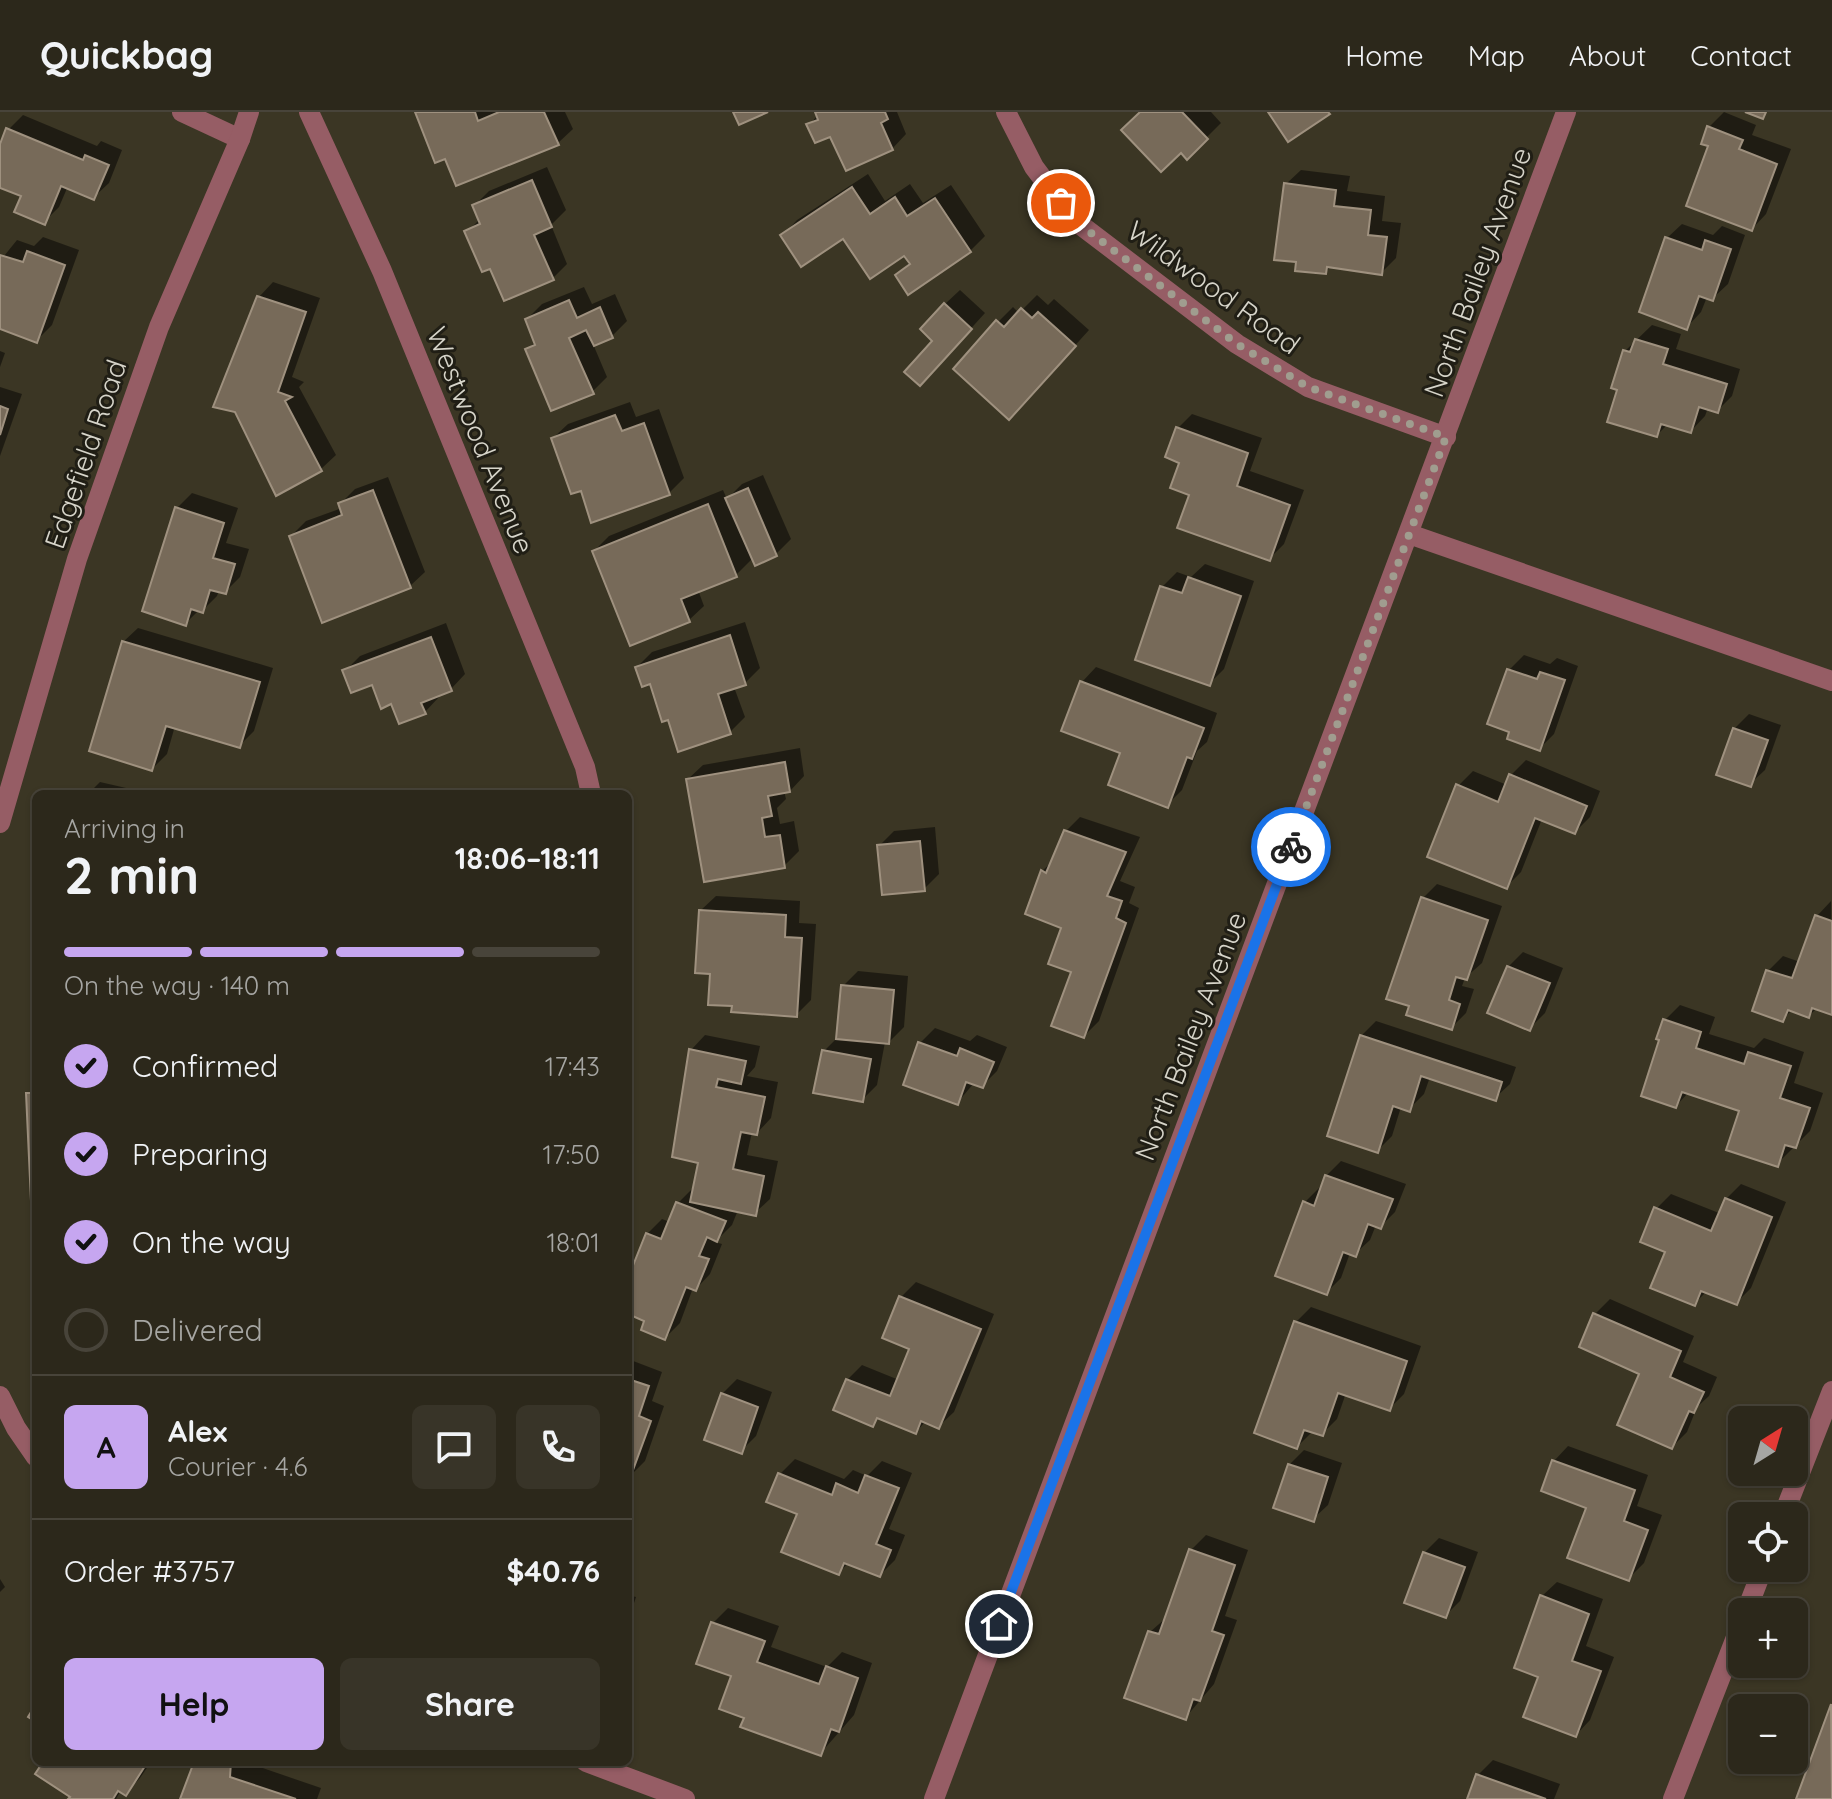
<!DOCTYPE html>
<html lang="en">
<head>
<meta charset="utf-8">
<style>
  :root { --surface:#2c281b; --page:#383428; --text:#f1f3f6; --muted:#a6a6a3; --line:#48443a; --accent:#c6a6f0 }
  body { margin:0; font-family:Quicksand,sans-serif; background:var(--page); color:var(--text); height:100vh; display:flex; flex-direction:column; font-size:30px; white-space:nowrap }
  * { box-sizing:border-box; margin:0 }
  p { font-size:26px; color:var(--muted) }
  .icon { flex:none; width:44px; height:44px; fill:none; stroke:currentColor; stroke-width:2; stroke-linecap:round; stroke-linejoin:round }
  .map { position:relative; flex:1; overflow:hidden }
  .panel { position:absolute; left:32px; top:678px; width:600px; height:976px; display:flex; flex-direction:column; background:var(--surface); border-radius:12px; box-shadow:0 2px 6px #0004,0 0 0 2px var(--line) }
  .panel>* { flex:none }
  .needle { width:52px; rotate:37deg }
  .tools { position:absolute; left:1728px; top:1294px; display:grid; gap:16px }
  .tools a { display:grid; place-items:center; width:80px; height:80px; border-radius:12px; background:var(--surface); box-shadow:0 2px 6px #0004,0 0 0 2px var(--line); font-size:40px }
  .pin { position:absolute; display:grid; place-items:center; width:68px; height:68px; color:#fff; margin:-34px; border:4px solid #fff; border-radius:50%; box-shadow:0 2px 8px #0007 }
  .courier { position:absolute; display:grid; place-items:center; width:80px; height:80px; margin:-40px; border:6px solid #1a73e8; border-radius:50%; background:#fff; color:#222; box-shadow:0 2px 10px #0007 }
  .summary em { font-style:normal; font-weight:700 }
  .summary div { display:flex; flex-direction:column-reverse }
  .summary { display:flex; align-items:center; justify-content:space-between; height:136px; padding:0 32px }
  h1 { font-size:52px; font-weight:700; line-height:60px }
  .bar { display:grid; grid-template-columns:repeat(4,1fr); gap:12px 8px; align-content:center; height:96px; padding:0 32px }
  .bar i { height:10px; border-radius:6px; background:var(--line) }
  .bar .active { background:var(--accent) }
  .bar p { grid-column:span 4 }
  .line { display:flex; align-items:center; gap:20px; padding:0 32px; border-top:2px solid var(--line) }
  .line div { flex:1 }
  .round { display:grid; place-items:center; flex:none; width:84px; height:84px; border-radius:12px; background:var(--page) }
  ol { padding:0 32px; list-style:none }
  li { display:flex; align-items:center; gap:24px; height:88px }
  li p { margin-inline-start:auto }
  li .icon { padding:8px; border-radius:50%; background:var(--accent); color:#111; stroke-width:4 }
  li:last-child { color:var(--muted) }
  li i { width:44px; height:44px; border:4px solid var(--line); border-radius:50% }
  .primary-button { display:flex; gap:16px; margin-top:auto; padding:16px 32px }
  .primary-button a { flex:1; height:92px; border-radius:12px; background:var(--accent); color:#111; font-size:32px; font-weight:700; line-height:92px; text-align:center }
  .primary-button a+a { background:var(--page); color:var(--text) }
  header { display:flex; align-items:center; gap:48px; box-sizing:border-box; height:112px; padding:0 40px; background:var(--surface); border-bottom:2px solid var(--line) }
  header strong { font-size:38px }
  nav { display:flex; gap:44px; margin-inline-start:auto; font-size:28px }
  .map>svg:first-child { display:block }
</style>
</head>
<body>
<header>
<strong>Quickbag</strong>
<nav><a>Home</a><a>Map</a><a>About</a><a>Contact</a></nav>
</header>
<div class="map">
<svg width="1832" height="1687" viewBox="0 0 1832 1687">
  <rect width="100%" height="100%" fill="#3b3624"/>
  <g fill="#0007">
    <path d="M417,0H565L573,17L558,31L447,45Z"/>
    <path d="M817,0H897L906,22L892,37L831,22L809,13L818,3Z"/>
    <path d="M1142,0H1211L1221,11L1187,45Z"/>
    <path d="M1724,0L1756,13L1752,23L1791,37L1766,102L1752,117L1711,33L1709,15Z"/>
    <path d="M23,3L97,34L101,29L122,38L109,71L94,85L68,74L59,95L44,110L23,83L0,74V37L8,18Z"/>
    <path d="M547,55L566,98L551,113L567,152L553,166L467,120L480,107L474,94L489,79Z"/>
    <path d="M1301,58L1350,64L1347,79L1385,84L1382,109L1401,111L1396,146L1382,160L1332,154L1325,160L1298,149L1286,72Z"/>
    <path d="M868,62L885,89L910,72L923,91L951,73L985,124L970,139L908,180L897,163L910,150L905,141L843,124L783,123L797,108Z"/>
    <path d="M1682,112L1713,123L1722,114L1745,123L1728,172L1713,186L1707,185L1701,200L1687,215L1667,126Z"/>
    <path d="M43,125L79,138L52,213L37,228L0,215V149L17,128L34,134Z"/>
    <path d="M273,170L320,186L292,265L304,270L299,275L336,343L321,357L276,382L259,185Z"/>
    <path d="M584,175L592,192L615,182L627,209L612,224L593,232L607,265L592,280L527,238L536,229L527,207L542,192Z"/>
    <path d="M960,178L985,201L934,257L935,229L945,192Z"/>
    <path d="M1037,183L1048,193L1054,187L1089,218L1024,290L998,210L1013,195L1019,201Z"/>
    <path d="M1652,213L1681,222L1676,237L1740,257L1732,284L1718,298L1708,296L1705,304L1691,319L1668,312L1657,323L1620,277L1625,239Z"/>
    <path d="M0,239L5,241L0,255Z"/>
    <path d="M0,275L22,282L0,344Z"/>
    <path d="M630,290L636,305L659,297L684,366L669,381L582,377L553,326L568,312Z"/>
    <path d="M1192,302L1262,326L1250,359L1304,378L1284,432L1269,447L1192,381L1182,349L1177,317Z"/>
    <path d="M763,363L791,427L776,442L754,445L736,463L698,478L704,494L689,508L594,439L609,424L723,378L727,387L742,372Z"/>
    <path d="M388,365L425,460L410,474L291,424L306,409L342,396L340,392L355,377Z"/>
    <path d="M192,381L238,396L226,431L249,437L240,465L225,480L219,478L217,484L202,499L199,498L185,512L177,396Z"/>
    <path d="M1205,452L1254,469L1224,557L1209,572L1162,475L1177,460L1191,465Z"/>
    <path d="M745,510L760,556L745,571L734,575L745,605L730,620L669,605L652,570L637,555L652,540Z"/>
    <path d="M446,511L465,562L451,577L438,582L439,585L425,600L392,589L373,571L345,559L360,544Z"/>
    <path d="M138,516L273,556L254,619L239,634L175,614L167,642L152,657L123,530Z"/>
    <path d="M1524,543L1550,552L1557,546L1578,554L1554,622L1539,637L1509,558Z"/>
    <path d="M1096,555L1217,601L1207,630L1197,639L1182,678L1167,693L1123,640L1082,570Z"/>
    <path d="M1749,602L1781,613L1765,658L1750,672L1734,617Z"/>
    <path d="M800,636L804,664L790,679H784L786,687L777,696L780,712L794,709L799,739L784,754L688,667L703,653Z"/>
    <path d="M1526,648L1600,679L1590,705L1575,720L1542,707L1521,760L1506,775L1458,674L1473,659L1507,673L1511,663Z"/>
    <path d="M100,670L148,681L147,682H88Z"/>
    <path d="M1080,705L1140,725L1120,769L1135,775L1129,791L1139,796L1099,909L1084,924L1063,815L1042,759L1053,749L1065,720Z"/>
    <path d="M935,715L939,762L924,777L879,734L894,719Z"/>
    <path d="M1437,772L1502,794L1482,851L1465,866L1462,874L1474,877L1466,901L1451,916L1422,787Z"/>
    <path d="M716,784L800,789L799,811L816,812L811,888L796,903L734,892L713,860L701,798Z"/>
    <path d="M1831,789L1832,901L1817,896L1809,904L1792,898L1782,908L1768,859L1783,844L1800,850L1817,804Z"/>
    <path d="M1523,840L1563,856L1545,901L1530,916L1508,855Z"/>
    <path d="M858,859L908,864L904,915L889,930H885L877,973L862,988L824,939L839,924L843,874Z"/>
    <path d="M1680,893L1715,905L1709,922L1754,936L1764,926L1804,940L1794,971L1823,981L1810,1019L1777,1052L1742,998L1689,980L1676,994L1665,908Z"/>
    <path d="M1376,909L1516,955L1510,972L1495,986L1430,965L1424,982L1409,997L1401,995L1392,1024L1377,1039L1361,924Z"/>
    <path d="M935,916L970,929L977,923L1007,935L997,959L982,974L974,971L958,990L920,931Z"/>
    <path d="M705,923L760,934L755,955L747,964L778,970L771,1006L757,1021L752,1020L747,1043L778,1049L770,1087L755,1101L738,1098L732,1113L715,1130L722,1132L710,1162L696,1177L693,1176L680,1211L665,1226L647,1208L628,1200V1171L647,1122L662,1107L670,1110L678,1091L693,1076L700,1049L691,938Z"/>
    <path d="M1341,1049L1406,1072L1395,1100L1380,1115L1376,1113L1370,1128L1355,1142L1350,1141L1341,1166L1326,1181L1305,1090L1320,1075L1322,1076L1326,1064Z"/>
    <path d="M1741,1072L1786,1090L1751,1176L1736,1191L1707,1179L1695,1191L1667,1139L1656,1097L1671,1082L1719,1101L1726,1087Z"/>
    <path d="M916,1170L994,1202L954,1300L939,1314L926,1309L916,1320L880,1305L873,1312L847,1268L862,1253L899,1268L912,1236L885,1225L901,1185Z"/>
    <path d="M1610,1187L1694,1224L1683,1250L1717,1265L1709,1284L1697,1295L1687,1320L1672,1335L1642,1261L1595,1202Z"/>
    <path d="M1311,1195L1421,1234L1404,1282L1389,1297L1346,1281L1337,1307L1322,1322L1313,1319L1297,1335L1296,1210Z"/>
    <path d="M628,1247L662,1260L652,1289L664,1294L645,1349L630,1364Z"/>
    <path d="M737,1267L772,1280L756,1324L741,1339L722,1282Z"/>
    <path d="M1568,1334L1648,1363L1637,1394L1662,1403L1644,1451L1629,1466L1588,1394L1554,1349Z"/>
    <path d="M1304,1338L1342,1351L1328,1393L1313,1407L1289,1353Z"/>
    <path d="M795,1347L844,1367L853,1358L867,1364L882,1349L912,1361L889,1417L905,1423L895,1448L880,1463L849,1450L839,1461L799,1401L780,1362Z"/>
    <path d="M1206,1423L1248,1438L1225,1504L1237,1508L1214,1572L1186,1605L1150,1520L1167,1505L1191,1438Z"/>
    <path d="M1439,1426L1478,1440L1460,1489L1445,1504L1424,1441Z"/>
    <path d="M0,1467L5,1475L0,1480Z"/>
    <path d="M1557,1470L1603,1487L1586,1534L1614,1545L1590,1608L1576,1623L1540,1564L1542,1484Z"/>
    <path d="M628,1483L636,1485L628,1510Z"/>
    <path d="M728,1496L779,1514L771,1535L827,1555L842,1540L872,1551L854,1603L820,1642L746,1604L713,1511Z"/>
    <path d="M1832,1594V1687H1798Z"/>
    <path d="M1493,1648L1560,1672L1554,1687H1469L1478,1663Z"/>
    <path d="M45,1650H151L140,1666L126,1681L121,1678L116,1687H71L72,1684Z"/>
    <path d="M196,1650H245L321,1676L317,1687H182Z"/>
  </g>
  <g fill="#776a59" stroke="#9f917f" stroke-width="2">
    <path d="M415,0H475L478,9L499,0H544L559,33L456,74L445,47L435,51Z"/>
    <path d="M733,0H768L739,13Z"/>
    <path d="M815,0H885L888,7L881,11L893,38L846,59L830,25L815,31L806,12L818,8Z"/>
    <path d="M1140,0H1182L1208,27L1187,48L1181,41L1161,60L1121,18Z"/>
    <path d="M1268,0H1328L1330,2L1288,30Z"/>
    <path d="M1745,0H1766L1763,7Z"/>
    <path d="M1707,14L1743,28L1739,37L1777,52L1752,119L1686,94L1708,34L1701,32Z"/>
    <path d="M6,16L83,48L85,43L109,53L94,88L61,74L45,113L14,100L21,84L0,76V32Z"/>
    <path d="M532,68L552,115L534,123L554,168L504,189L490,157L482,160L464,119L480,112L472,93Z"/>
    <path d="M1284,71L1336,78L1334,94L1371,98L1368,123L1387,125L1382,163L1327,155L1326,162L1295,159L1296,150L1274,148Z"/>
    <path d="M852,75L870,102L895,85L907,104L935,86L971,140L908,183L895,163L910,152L904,144L870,167L843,127L801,155L780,123Z"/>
    <path d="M1665,125L1702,138L1705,128L1731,137L1713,189L1699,184L1687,218L1639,200Z"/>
    <path d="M27,139L65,153L37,231L0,217V143L23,150Z"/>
    <path d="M257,184L306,200L278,280L292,285L285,289L322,359L276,384L235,300L213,295Z"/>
    <path d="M569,188L577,206L600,195L613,226L594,234L586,218L569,226L594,282L551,299L525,237L535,233L525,207Z"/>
    <path d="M944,191L972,217L920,274L904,260L932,229L920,217Z"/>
    <path d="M1021,196L1032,206L1038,200L1076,234L1009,308L953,257L996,208L1004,215Z"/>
    <path d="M1635,227L1668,237L1663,252L1727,272L1718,301L1699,295L1691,321L1661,312L1657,325L1607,310L1617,278L1611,276L1623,238L1630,240Z"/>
    <path d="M0,294L8,297L0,323Z"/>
    <path d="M615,303L622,319L644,311L670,383L591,411L581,379L571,382L551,326Z"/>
    <path d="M1176,315L1248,341L1237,374L1290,393L1270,449L1177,416L1189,383L1170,376L1179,351L1165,345Z"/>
    <path d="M748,376L777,444L755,454L725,386Z"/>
    <path d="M373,378L411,476L322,511L289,424L342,403L338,391Z"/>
    <path d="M708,392L737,465L681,487L690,510L630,534L592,439Z"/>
    <path d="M175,395L224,411L213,446L235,452L226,482L210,478L203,501L191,497L186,514L142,499Z"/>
    <path d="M1188,465L1241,484L1210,574L1135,548L1160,474L1182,481Z"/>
    <path d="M730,523L746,573L718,582L731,622L678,640L668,608L662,610L650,572L642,575L635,555Z"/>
    <path d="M431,525L452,579L421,591L426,602L399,612L391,592L381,597L372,573L351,581L342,558Z"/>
    <path d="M122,529L260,570L240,636L166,614L152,659L89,639Z"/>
    <path d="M1507,557L1537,567L1540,560L1565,568L1540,639L1507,627L1509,620L1487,612Z"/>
    <path d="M1080,569L1204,616L1192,647L1187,645L1168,696L1108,673L1120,641L1061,619Z"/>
    <path d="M1733,616L1768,628L1751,675L1716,663Z"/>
    <path d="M785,650L790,680L768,684L772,704L762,706L765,725L780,723L785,756L704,770L686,667Z"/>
    <path d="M1509,662L1587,694L1575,722L1535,706L1507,777L1427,745L1456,672L1498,690Z"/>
    <path d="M1064,718L1126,740L1107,784L1122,789L1116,806L1126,811L1084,926L1051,914L1071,860L1048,852L1061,816L1025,802L1041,758L1046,761Z"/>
    <path d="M920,729L925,779L882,783L877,733Z"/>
    <path d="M1421,785L1488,808L1467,868L1456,865L1449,888L1460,892L1452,918L1406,903L1409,894L1386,887Z"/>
    <path d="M699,798L786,803L785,825L802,826L797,905L731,900L732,894L708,893L710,862L695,861Z"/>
    <path d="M1815,803L1832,809V903L1812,896L1809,906L1788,898L1783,910L1752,899L1766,858L1792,866Z"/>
    <path d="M1507,854L1550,871L1530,919L1487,901Z"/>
    <path d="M841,873L894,878L889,932L836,927Z"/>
    <path d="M1663,907L1701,920L1696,936L1744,952L1748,940L1791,954L1780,986L1810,996L1796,1036L1785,1033L1778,1055L1726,1038L1739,999L1682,980L1676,996L1641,984L1659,928L1656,927Z"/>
    <path d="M1360,923L1502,970L1496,989L1421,964L1410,1000L1393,994L1378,1041L1327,1024Z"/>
    <path d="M918,930L957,944L960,936L994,950L983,976L966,970L958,993L903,973Z"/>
    <path d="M689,937L746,949L741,972L718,967L716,975L765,985L757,1023L741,1020L733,1057L764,1064L756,1104L690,1090L698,1051L672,1045Z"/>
    <path d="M822,938L871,947L863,990L813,981Z"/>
    <path d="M26,981H36V1089H31Z"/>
    <path d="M1325,1063L1393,1087L1381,1117L1368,1112L1356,1145L1343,1140L1327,1183L1275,1164L1303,1089L1314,1094Z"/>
    <path d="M1725,1086L1772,1105L1737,1193L1701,1179L1695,1194L1650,1176L1665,1140L1640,1130L1654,1095L1711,1119Z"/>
    <path d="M676,1090L726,1109L717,1130L707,1125L699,1144L709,1147L696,1179L686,1175L665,1228L641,1218L644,1209L628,1202V1166L646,1121L661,1127Z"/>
    <path d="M899,1184L981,1217L939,1317L921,1309L916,1322L877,1306L873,1315L833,1298L846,1267L890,1284L909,1237L882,1226Z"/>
    <path d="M1593,1201L1681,1239L1670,1265L1704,1280L1694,1301L1689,1299L1672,1337L1617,1313L1639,1262L1579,1235Z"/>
    <path d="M1294,1209L1407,1249L1390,1299L1338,1281L1323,1324L1304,1318L1297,1337L1254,1321Z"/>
    <path d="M628,1267L649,1274L639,1304L651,1309L630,1366L628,1365Z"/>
    <path d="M721,1281L758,1295L742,1342L704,1328Z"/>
    <path d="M1552,1348L1635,1378L1624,1409L1648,1418L1629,1469L1567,1446L1586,1396L1541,1379Z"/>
    <path d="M1288,1352L1328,1365L1314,1410L1273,1396Z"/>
    <path d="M778,1361L832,1383L836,1371L858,1381L865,1363L899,1376L876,1432L891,1438L880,1465L844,1451L839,1463L781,1440L797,1402L766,1390Z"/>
    <path d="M1189,1437L1235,1453L1212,1519L1224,1523L1200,1589L1193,1587L1186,1608L1124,1586L1148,1519L1159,1522Z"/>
    <path d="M1423,1440L1465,1455L1446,1506L1404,1491Z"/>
    <path d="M1540,1483L1589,1502L1572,1549L1601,1559L1576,1625L1523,1605L1538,1565L1514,1556Z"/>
    <path d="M711,1510L765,1529L757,1550L819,1572L826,1554L858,1566L839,1620L831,1617L821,1644L740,1615L744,1606L719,1597L731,1564L696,1552Z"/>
    <path d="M36,1592V1610L28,1605Z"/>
    <path d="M1831,1592L1832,1687H1796Z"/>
    <path d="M43,1650H139L145,1654L126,1684L118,1679L113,1687H68L70,1685L35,1662Z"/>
    <path d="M194,1650H231L230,1665L296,1687H180Z"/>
    <path d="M1476,1662L1546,1687H1467Z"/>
  </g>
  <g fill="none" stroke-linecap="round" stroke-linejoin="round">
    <g stroke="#965d65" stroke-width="20">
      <path d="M182,0L240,27"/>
      <path d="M309,0L382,159L585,655L591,682"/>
      <path d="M1006,0L1034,55L1074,108L1237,232L1308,275L1446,325"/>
      <path d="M1409,422L1832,569"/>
      <path d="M0,711L77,447L159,215L240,27L249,0"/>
      <path d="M0,1284L16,1316L36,1345"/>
      <path d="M1783,1404L1832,1279"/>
      <path d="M1746,1500L1763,1456"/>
      <path d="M586,1650L685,1687"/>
      <path d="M934,1687L1566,0"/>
      <path d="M1673,1687L1742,1510"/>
    </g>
  </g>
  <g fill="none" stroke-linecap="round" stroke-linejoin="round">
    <path stroke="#a09d8f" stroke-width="8" stroke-dasharray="0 14.4" d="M1061,91L1074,108L1237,232L1308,275L1446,325L1291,735"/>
    <path stroke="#1a73e8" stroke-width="10" d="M999,1512L1291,735"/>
  </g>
  <g text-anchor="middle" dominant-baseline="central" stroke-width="6" stroke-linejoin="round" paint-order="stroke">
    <g font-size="28" fill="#d6d4c9" stroke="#201e15">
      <text transform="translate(1477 160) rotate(-70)">North Bailey Avenue</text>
      <text transform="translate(1214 175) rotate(36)">Wildwood Road</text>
      <text transform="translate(481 328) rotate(68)">Westwood Avenue</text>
      <text transform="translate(85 342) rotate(-71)">Edgefield Road</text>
      <text transform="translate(1190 924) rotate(-69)">North Bailey Avenue</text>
    </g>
  </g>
</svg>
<div class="tools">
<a><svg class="needle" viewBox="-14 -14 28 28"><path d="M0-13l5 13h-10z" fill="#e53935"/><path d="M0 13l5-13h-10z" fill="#a6a6a3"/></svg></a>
<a><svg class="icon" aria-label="locate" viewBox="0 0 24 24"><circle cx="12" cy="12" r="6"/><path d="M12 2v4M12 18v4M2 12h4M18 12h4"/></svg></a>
<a>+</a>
<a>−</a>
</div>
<div class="pin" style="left:1061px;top:91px;background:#ea580c"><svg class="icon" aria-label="bag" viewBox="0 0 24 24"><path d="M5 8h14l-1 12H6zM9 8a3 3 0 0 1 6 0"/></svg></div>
<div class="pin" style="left:999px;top:1512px;background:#1f2937"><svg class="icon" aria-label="home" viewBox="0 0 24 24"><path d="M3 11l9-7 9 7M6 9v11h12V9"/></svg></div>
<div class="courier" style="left:1291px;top:735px"><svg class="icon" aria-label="bike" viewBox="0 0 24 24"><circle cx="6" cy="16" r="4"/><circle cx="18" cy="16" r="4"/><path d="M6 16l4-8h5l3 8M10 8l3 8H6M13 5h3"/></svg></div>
<section class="panel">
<div class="summary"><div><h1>2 min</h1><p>Arriving in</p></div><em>18:06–18:11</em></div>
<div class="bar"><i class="active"></i><i class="active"></i><i class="active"></i><i></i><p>On the way · 140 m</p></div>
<ol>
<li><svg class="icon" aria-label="check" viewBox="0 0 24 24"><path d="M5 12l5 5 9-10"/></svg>Confirmed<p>17:43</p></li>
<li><svg class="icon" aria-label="check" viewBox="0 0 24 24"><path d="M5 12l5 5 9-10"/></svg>Preparing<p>17:50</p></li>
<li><svg class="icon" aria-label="check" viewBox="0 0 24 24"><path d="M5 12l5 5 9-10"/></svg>On the way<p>18:01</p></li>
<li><i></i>Delivered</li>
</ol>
<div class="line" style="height:144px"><b class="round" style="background:var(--accent);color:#111">A</b><div><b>Alex</b><p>Courier · 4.6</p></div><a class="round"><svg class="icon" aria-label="chat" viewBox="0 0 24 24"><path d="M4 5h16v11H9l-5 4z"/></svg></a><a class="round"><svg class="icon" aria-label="phone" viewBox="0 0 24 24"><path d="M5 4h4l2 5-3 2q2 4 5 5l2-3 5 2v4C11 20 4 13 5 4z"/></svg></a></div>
<div class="line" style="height:104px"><div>Order #3757</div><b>$40.76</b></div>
<div class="primary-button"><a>Help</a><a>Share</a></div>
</section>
</div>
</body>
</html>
